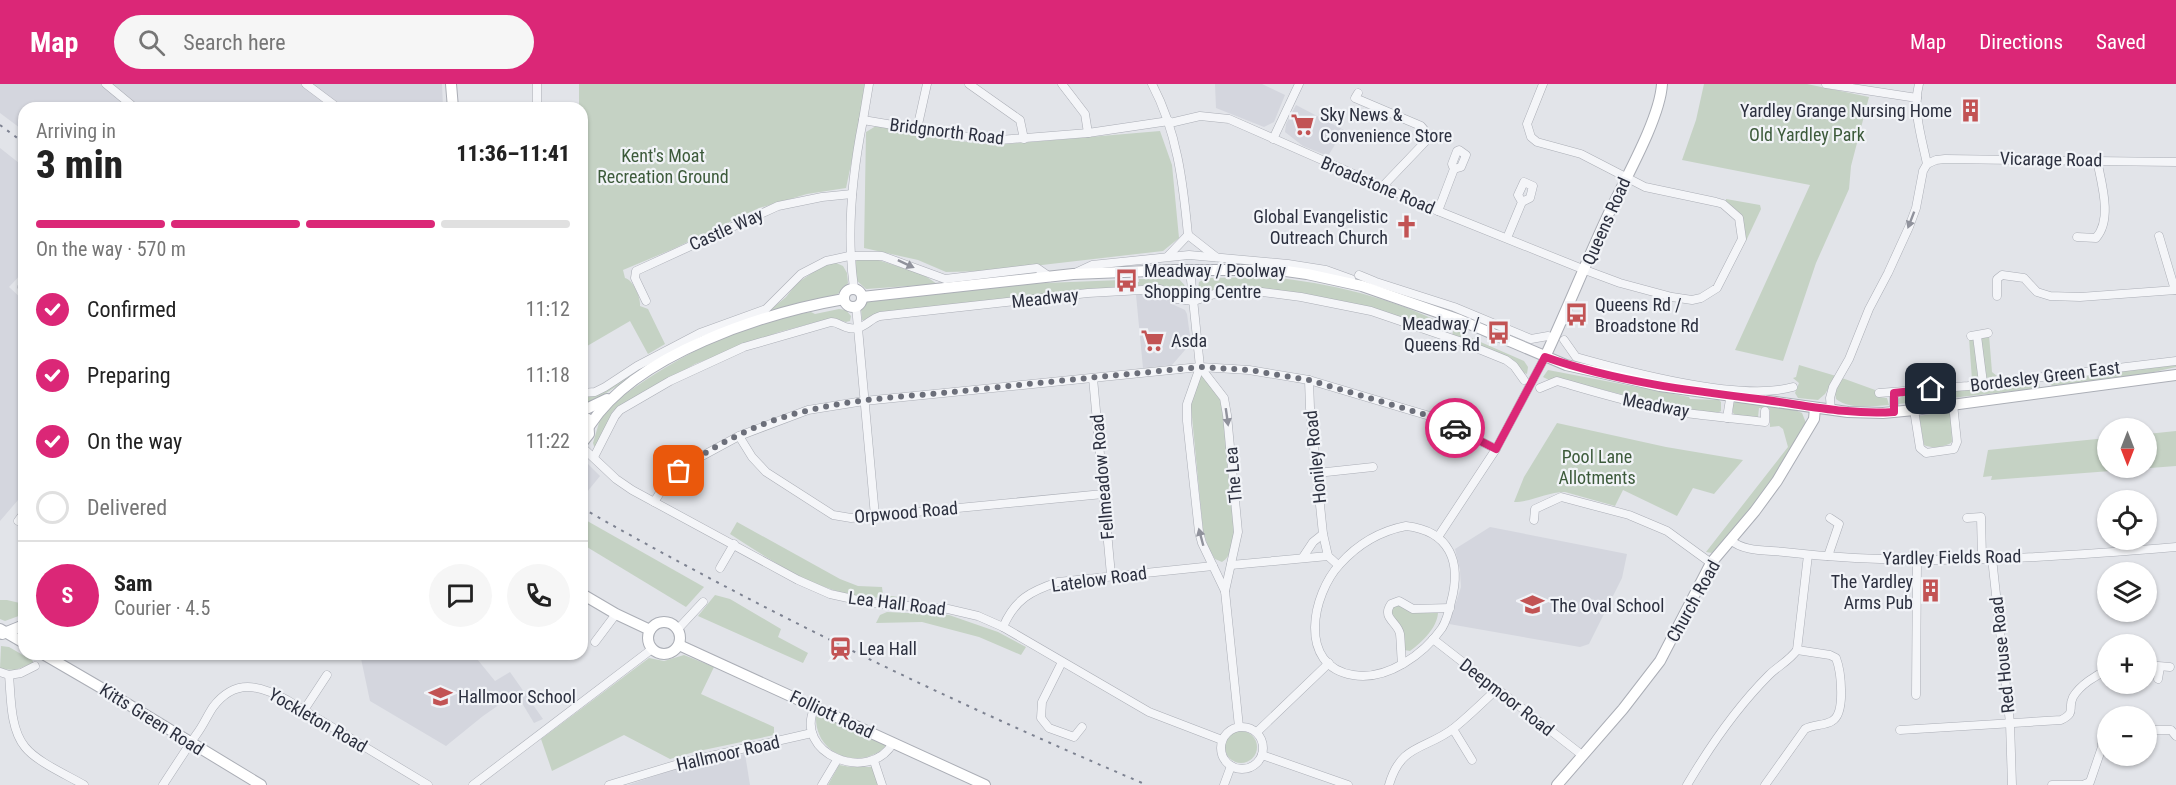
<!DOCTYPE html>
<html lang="en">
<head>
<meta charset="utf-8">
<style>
  :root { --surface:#fff; --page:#f6f6f6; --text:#222; --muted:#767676; --line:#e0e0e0; --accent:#db2777 }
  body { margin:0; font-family:"Roboto Condensed",sans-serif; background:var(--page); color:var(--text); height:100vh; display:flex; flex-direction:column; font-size:22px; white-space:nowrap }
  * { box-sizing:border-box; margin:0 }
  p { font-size:20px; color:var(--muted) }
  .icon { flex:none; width:33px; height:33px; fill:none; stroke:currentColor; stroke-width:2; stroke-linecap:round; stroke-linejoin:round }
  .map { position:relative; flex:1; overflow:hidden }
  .drawer { position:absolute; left:18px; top:18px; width:570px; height:558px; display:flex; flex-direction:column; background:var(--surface); border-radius:18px; box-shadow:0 2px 4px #0004 }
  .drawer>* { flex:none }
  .needle { width:39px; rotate:180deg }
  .tools { position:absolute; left:2097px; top:334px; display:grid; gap:12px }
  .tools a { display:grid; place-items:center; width:60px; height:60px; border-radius:50%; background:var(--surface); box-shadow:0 2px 4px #0004; font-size:30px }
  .pin { position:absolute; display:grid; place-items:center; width:51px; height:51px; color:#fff; margin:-26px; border-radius:12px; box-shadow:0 3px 9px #0006 }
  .courier { position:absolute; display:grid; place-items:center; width:60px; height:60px; margin:-30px; border:4px solid #db2777; border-radius:50%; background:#fff; color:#222; box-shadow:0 2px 8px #0007 }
  .head em { font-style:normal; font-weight:800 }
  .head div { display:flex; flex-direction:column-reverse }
  .head { display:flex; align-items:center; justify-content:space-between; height:102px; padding:0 18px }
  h1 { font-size:39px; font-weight:800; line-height:45px }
  .bar { display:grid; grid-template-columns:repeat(4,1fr); gap:9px 6px; align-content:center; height:72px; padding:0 18px }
  .bar i { height:8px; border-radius:4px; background:var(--line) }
  .bar .current { background:var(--accent) }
  .bar p { grid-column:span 4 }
  .line { display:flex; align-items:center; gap:15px; padding:0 18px; border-top:2px solid var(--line) }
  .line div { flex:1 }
  .round { display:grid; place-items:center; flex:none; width:63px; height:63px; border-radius:32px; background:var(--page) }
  ol { padding:0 18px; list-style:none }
  li { display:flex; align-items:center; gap:18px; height:66px }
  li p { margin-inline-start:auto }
  li .icon { padding:6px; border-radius:50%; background:var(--accent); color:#fff; stroke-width:4 }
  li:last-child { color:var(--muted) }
  li i { width:33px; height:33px; border:3px solid var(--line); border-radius:50% }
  header { display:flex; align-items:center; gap:36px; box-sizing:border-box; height:84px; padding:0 30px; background:var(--accent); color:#fff }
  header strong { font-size:28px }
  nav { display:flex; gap:33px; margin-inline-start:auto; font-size:21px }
  .search { width:420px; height:54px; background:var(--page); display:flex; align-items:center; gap:15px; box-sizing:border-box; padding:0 21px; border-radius:33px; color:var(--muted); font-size:22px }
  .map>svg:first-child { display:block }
</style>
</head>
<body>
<header>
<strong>Map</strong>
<div class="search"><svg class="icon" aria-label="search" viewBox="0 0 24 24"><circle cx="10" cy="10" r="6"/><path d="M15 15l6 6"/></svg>Search here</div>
<nav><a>Map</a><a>Directions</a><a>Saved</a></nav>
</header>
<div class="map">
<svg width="2176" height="701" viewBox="0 0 2176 701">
  <rect width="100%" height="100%" fill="#e2e4e9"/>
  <g fill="#d4d6de">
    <path d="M0,0H442L443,24H24V47L0,29Z"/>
    <path d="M1215,0H1262L1285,11L1274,38L1264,43L1216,24Z"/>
    <path d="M1296,21L1344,46L1328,72L1303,62L1285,48L1286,40Z"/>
    <path d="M0,64L24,83V187L9,203L24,217V409L0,437Z"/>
    <path d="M1158,210L1168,214L1174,221L1185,226L1187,230L1191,259L1172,281L1143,284L1136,211Z"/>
    <path d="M582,374L600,392L587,408L582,405Z"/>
    <path d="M1490,443L1627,470L1622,494L1589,560L1580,563L1449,540L1461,503L1460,486L1455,465Z"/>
    <path d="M360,570H473L495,597L510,588L543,635L534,639L516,609L483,632L446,662L370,617Z"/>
    <path d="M745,670L750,701H628L681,683Z"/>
  </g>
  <g fill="#c5d2c4">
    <path d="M579,0H868L846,104L807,110L759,124L673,165L623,186L625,194C633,196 641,213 640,222L648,225L665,260L648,270L630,237L582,265V24H579Z"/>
    <path d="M1704,0H1807L1869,13L1851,82L1849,105L1816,179L1783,277L1735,266L1810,101L1682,76L1696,36Z"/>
    <path d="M876,42L951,56L995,61L1160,47L1172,81L1179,154L1163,167L989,187L946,188L918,176L864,164L866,48Z"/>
    <path d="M1726,115L1760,121L1761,125L1746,157L1743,140L1726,119Z"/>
    <path d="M869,173L924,191L937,200L866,205L855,195L854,179L858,175Z"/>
    <path d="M834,178L843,182L847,189L848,199C845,202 842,207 839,209C828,217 787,222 772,227C706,246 649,281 592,318L582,320V312H591L605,305L662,271L702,251L775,222L786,213L797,199L821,183Z"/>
    <path d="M1269,193C1330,199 1393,214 1447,242L1445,246L1399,234L1254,204L1221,202L1207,210H1200L1198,205L1199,198L1207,194Z"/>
    <path d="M1139,195H1179L1187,204L1186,210L1181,212L1155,200L1054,211L867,236H862L861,225L867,218L1020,200L1121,196V198H1139Z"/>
    <path d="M839,225L846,226L851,232L850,237L846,238L832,234L779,248L695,280L613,327L597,363L594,362L593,359L601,332L610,321C670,277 737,238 811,228L815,230Z"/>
    <path d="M1454,244L1460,247V249L1524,277L1528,283L1527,290L1520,287L1516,278L1452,251Z"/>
    <path d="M1989,251L1992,288L1997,292L1986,294L1980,254Z"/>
    <path d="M1969,254H1975L1979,293L1972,296Z"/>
    <path d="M1799,281L1836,292L1825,310L1818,316L1798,314L1795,309L1799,299L1793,294L1796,293Z"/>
    <path d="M2176,281V283L2132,293L2053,303L2050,300V296Z"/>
    <path d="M1548,286L1689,313L1690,315L1719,316L1721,318V327L1717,329L1674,324L1558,294L1549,296L1543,293Z"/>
    <path d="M1201,290L1212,296L1222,321L1234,449C1232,460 1232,472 1222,478L1215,475L1208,463L1203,446L1191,323L1192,311Z"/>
    <path d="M1842,294L1878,307V313L1887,314L1889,321C1872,322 1850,326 1836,315L1835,309Z"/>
    <path d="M2039,297L2040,304L1898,320V315L1902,312Z"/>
    <path d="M1737,318L1792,325L1802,329L1806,339L1773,395L1746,432L1712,469L1706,468L1788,363L1783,345L1779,342L1770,343V326L1759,324L1758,333L1735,331L1733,329V319Z"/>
    <path d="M1948,327L1951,330L1952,358C1945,363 1932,365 1924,361L1919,332Z"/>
    <path d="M1557,339L1666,363L1743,376L1714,410L1693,404L1677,432L1623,406L1615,422L1565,408C1547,408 1532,418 1514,418L1524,393Z"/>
    <path d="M2176,347V382L1991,396L1992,392L1983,393L1988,366L2107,354L2108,384H2146L2147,350Z"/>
    <path d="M582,434L704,503L686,523L582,460Z"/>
    <path d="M737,438L840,495L858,502L882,503L883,511L899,513C833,520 783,484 730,450Z"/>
    <path d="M715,511L730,515L781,545L778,553L808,569L803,579L698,532Z"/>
    <path d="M0,516H7L24,520V530L5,537L0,535Z"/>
    <path d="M1393,520L1438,529C1437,544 1422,558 1410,567L1404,566L1401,544L1390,529Z"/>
    <path d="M887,528L949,531L998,548L1026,563L1021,571L979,553L922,538L876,539L880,531Z"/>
    <path d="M1,562L9,563L33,577V579L15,586L0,585Z"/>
    <path d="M684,571L714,583L701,610L774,643V651L694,668L670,675L624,651L552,687L541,655L649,574L664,577Z"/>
    <path d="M818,631L887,661C861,688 815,671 816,633Z"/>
    <circle cx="1241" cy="663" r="16"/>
    <path d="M839,681L851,683H874L878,701H828Z"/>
  </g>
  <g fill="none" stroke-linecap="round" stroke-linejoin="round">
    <defs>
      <g id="street">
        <path d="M106,0L135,24"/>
        <path d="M306,0L338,24"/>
        <path d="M537,0V24"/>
        <path d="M969,0L1020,36L1024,55"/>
        <path d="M1062,0L1085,30L1088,49"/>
        <path d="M1152,0C1177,47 1183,98 1188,151"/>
        <path d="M1826,0L1917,14"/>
        <path d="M1358,9L1355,14L1421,42L1426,48L1425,58L1382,103"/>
        <path d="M863,36L869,0"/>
        <path d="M1170,39L1200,32L1229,35L1438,127L1585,186L1620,199L1672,213L1692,216L1701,214L1717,204L1742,155L1739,134L1723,120L1716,118L1645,103L1581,70L1537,58L1531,53L1527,40L1543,0"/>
        <path d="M917,45L927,0"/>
        <path d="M1273,55L1299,0"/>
        <path d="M1927,80L1936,76L1945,75L2176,78"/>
        <path d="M1438,127L1454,85L1452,80L1457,67L1459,66L1466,71L1461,83L1454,85"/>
        <path d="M1188,151L1216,173"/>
        <path d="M2159,152L2175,206"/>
        <path d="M2077,153L2096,154C2113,135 2101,98 2097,76"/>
        <path d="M1507,154L1522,118L1530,114L1533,102L1524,98L1518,111L1522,118"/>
        <path d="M1168,172L1188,151"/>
        <path d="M1190,186L1200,283L1187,320V337L1199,448L1202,459L1225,507L1239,643"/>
        <path d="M1077,188L1092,181L1189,171L1288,180L1326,186L1351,195"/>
        <path d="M1359,191L1376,198L1454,223L1531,255L1548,252"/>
        <path d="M22,203L24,202"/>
        <path d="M854,204C846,148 852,91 863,36L959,52L1000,56L1088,49L1169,37"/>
        <path d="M1997,212V195L2002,191L2024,194L2037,208L2050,212L2080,213L2176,206"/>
        <path d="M646,217L635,194L636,187L778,122L822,113L852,110"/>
        <path d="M856,222L875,432"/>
        <path d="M1971,252L1988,249"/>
        <path d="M1977,252L1983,299"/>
        <path d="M1564,256L1576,273C1629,288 1742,318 1793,303"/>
        <path d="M1200,283L1224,314L1227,331L1238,448L1225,507"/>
        <path d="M1093,294L1111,491"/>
        <path d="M1309,296L1310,324L1323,450L1328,472L1338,481"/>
        <path d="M1540,304L1557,297C1595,308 1634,320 1673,327C1703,332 1734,334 1765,338V327"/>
        <path d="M582,309L595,308L605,303L637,282L700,249L766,225L801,190L826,177L849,172H882L945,195L1037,184L1050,193"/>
        <path d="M1879,309L1968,302L2176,277"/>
        <path d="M1894,309V328"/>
        <path d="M1831,326L1830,314L1833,303L1849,275L1869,225L1888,189L1909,143L1916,124L1923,87L1927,80C1922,55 1912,25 1919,0"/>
        <path d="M1914,326L1920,364L1926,369L1954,365L1957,358L1953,320"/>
        <path d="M1727,334L1731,309"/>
        <path d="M739,352L752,373L766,388L833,431L851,434L875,432L1103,410"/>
        <path d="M582,363L616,395L632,406L798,496L830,510L871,519L948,525L978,532L1003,543L1149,628L1222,656"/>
        <path d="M594,373L615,332L620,326L670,297L744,263L831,238C838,238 842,243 849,244C863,247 869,235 880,232L1088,209L1160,205L1177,215L1194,217L1223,207H1254L1301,213L1371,227L1459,257L1506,276L1514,282L1524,296"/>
        <path d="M1317,389L1373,383"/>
        <path d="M654,418L665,401L691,378L739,352L808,326L864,317L1200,283L1249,286L1309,296L1433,333L1496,365"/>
        <path d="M1967,434L1981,433L1982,474"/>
        <path d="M1534,436L1535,425L1561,413L1629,431L1667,447L1711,479"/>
        <path d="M18,437L24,429"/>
        <path d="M1406,442C1450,447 1462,478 1451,518C1449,527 1447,536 1442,544C1424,570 1387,597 1353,591C1297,582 1312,510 1340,480C1358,460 1380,447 1406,442Z"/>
        <path d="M1438,453L1496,365L1545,273"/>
        <path d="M1731,456C1743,468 1768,466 1784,468C1913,483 2046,474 2176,463"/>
        <path d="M1828,472L1839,440L1830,434"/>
        <path d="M1303,473L1313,458L1323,450"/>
        <path d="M1992,474L2010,639L2012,701"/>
        <path d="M1231,481L1328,472"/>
        <path d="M720,484L734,460"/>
        <path d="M1003,543C1015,515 1031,507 1058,498L1213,482"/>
        <path d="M677,546L703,518"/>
        <path d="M1433,555L1582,671"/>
        <path d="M595,558L616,530"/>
        <path d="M1062,578L1042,618L1041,634L1049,644L1074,653L1082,643"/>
        <path d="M1402,580C1401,570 1401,559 1400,550C1398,538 1381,534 1391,520L1399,517L1413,525L1450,524"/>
        <path d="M2146,581L2170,583"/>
        <path d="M0,588L9,591C11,613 10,645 25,663C37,678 67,691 84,701"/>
        <path d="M9,591L21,589L35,582"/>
        <path d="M2158,595L2160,583"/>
        <path d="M1916,611L1917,475"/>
        <path d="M815,623C792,669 869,701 893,659"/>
        <path d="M304,626L327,591"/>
        <circle cx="1242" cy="664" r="21"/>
        <path d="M1453,645L1472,676"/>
        <path d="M1900,646L2061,636C2077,628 2067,625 2073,613C2080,601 2096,591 2108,586"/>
        <path d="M2146,646H2171L2176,652"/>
        <path d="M1257,648L1329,579"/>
        <path d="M1262,671L1348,701"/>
        <path d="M874,677L882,701"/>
        <path d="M163,701C174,684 185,667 196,651C203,642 207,632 213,623C235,594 259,601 287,616L428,701"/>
        <path d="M473,701L652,565"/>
        <path d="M609,701L685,678L812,649"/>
        <path d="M822,701L837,676"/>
        <path d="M1224,701L1231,682"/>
        <path d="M1389,701C1401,659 1426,666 1454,644C1469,632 1483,618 1497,605"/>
        <path d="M1687,701C1710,662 1737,623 1769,591C1778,582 1789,577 1797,566L1808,471"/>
        <path d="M1765,701L1805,645C1814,640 1824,642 1832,637C1846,630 1841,587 1836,574L1830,571L1797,566"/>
        <path d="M2052,701H2083L2090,698L2102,663V656L2108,649"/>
      </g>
      <g id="secondary">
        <path d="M451,0L453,24"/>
        <circle cx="853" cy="214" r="9"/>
        <path d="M862,213L1073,190L1174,186H1279L1307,190L1362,202L1460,236L1566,281L1660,302L1848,328L1883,329L1914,326L2176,291"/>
        <path d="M1545,273C1567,226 1586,178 1608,131C1624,97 1660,35 1662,0"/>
        <path d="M582,327L607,315"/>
        <path d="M590,341C636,270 764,229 844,215"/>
        <path d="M582,359L589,350L588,335"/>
        <path d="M582,510L616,530L650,546"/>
        <circle cx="664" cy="554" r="16"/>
        <path d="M0,545L24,559"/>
        <path d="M2,550L24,541"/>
        <path d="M679,561L985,701"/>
        <path d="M43,570L98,602L261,701"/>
        <path d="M1557,701L1623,625L1660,577L1711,479L1755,427L1777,397L1814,335L1815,324"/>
      </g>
    </defs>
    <use href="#street" stroke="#abaeb6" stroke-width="9"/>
    <use href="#secondary" stroke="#abaeb6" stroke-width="12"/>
    <use href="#street" stroke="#f4f5f8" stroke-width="8"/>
    <use href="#secondary" stroke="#fff" stroke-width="10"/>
    <g stroke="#7d8291" stroke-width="2" stroke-dasharray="3 6" stroke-linecap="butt">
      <path d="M0,41L24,59"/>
      <path d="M582,424C764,528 954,619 1147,701"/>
    </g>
  </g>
  <defs><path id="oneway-solid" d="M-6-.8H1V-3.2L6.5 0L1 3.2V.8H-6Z" transform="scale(1.5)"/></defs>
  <g fill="#90929c">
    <use href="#oneway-solid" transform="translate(1911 136) rotate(111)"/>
    <use href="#oneway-solid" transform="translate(906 180) rotate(25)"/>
    <use href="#oneway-solid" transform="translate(1227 333) rotate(82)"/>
    <use href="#oneway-solid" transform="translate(1201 453) rotate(-105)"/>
  </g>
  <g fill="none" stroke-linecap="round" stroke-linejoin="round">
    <path stroke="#6c6f7a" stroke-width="6" stroke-dasharray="0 10.8" d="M679,387C716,359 764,336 810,326C860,314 913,312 964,307C1042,298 1121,291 1200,283L1249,286L1309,296L1433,333L1455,344"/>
    <path stroke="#db2777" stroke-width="8" d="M1455,344L1496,365L1545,273C1617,298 1692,307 1766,316C1809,322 1851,331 1894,328V309L1931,305"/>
  </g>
  <defs>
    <symbol id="building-bare" viewBox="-9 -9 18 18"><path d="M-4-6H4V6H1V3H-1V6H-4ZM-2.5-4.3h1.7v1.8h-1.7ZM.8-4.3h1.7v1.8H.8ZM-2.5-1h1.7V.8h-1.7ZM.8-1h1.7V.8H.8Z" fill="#c25354" stroke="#f1f3f7" stroke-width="2.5" paint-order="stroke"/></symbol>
    <symbol id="supermarket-bare" viewBox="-9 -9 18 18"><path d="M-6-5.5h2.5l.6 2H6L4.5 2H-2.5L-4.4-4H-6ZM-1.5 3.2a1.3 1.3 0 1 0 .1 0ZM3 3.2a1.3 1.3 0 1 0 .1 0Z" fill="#c25354" stroke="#f1f3f7" stroke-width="2.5" paint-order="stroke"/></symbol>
    <symbol id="church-bare" viewBox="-9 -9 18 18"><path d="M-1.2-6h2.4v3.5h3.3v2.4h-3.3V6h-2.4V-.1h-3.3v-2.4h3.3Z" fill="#c25354" stroke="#f1f3f7" stroke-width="2.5" paint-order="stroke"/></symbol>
    <symbol id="bus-bare" viewBox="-9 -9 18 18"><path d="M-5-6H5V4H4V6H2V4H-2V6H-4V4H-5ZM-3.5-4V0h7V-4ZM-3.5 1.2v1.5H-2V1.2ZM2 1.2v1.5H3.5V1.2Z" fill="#c25354" stroke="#f1f3f7" stroke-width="2.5" paint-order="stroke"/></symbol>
    <symbol id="school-bare" viewBox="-9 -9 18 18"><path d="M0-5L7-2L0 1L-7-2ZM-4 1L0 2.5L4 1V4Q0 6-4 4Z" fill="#c25354" stroke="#f1f3f7" stroke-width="2.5" paint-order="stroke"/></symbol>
    <symbol id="station-bare" viewBox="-9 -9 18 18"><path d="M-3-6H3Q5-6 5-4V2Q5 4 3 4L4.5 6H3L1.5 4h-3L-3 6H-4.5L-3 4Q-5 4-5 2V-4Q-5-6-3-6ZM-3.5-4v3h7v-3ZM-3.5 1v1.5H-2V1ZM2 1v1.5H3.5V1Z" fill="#c25354" stroke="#f1f3f7" stroke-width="2.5" paint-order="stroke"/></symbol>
  </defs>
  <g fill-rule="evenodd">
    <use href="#building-bare" x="1954" y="10" width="33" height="33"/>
    <use href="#supermarket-bare" x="1286" y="24" width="33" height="33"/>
    <use href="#church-bare" x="1390" y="126" width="33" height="33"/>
    <use href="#bus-bare" x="1110" y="180" width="33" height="33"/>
    <use href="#bus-bare" x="1560" y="214" width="33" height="33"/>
    <use href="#bus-bare" x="1482" y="232" width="33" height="33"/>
    <use href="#supermarket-bare" x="1136" y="240" width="33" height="33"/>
    <use href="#building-bare" x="1914" y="490" width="33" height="33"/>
    <use href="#school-bare" x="1516" y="504" width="33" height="33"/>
    <use href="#station-bare" x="824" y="548" width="33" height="33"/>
    <use href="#school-bare" x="424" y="596" width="33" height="33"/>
  </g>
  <g text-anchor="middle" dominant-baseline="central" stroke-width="4.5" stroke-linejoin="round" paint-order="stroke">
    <g font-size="18" fill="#2c303f" stroke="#f1f3f7" text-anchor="start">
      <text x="1952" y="26" text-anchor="end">Yardley Grange Nursing Home</text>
      <text x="1320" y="30">Sky News &amp;<tspan x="1320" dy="21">Convenience Store</tspan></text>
      <text x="1388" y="132" text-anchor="end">Global Evangelistic<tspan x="1388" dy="21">Outreach Church</tspan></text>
      <text x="1144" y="186">Meadway / Poolway<tspan x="1144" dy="21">Shopping Centre</tspan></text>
      <text x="1595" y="220">Queens Rd /<tspan x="1595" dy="21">Broadstone Rd</tspan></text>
      <text x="1480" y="239" text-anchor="end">Meadway /<tspan x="1480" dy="21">Queens Rd</tspan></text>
      <text x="1171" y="256">Asda</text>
      <text x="1913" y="497" text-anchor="end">The Yardley<tspan x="1913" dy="21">Arms Pub</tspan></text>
      <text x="1550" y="521">The Oval School</text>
      <text x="859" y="564">Lea Hall</text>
      <text x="458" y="612">Hallmoor School</text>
    </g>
    <g font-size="18" fill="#2c303f" stroke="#f1f3f7">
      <text transform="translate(947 47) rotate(7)">Bridgnorth Road</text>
      <text transform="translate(2051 75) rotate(1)">Vicarage Road</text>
      <text transform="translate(1378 101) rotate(23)">Broadstone Road</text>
      <text transform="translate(1606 137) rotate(-66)">Queens Road</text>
      <text transform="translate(726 145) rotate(-24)">Castle Way</text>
      <text transform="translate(1045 214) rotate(-6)">Meadway</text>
      <text transform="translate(2045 292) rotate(-7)">Bordesley Green East</text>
      <text transform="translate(1656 321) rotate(11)">Meadway</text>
      <text transform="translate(1315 373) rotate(-96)">Honiley Road</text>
      <text transform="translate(1233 391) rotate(-95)">The Lea</text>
      <text transform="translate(1102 393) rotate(-95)">Fellmeadow Road</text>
      <text transform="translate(906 428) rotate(-5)">Orpwood Road</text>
      <text transform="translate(1952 473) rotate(-1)">Yardley Fields Road</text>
      <text transform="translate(1099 495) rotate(-8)">Latelow Road</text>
      <text transform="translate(1693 517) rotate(-61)">Church Road</text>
      <text transform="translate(897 519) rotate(7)">Lea Hall Road</text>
      <text transform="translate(2002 571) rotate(-96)">Red House Road</text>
      <text transform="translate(1507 613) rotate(38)">Deepmoor Road</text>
      <text transform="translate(832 630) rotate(25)">Folliott Road</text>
      <text transform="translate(152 635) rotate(32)">Kitts Green Road</text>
      <text transform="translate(318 636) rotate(30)">Yockleton Road</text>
      <text transform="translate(728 669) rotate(-13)">Hallmoor Road</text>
    </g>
    <g font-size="18" fill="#3c5a3a" stroke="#f1f3f7">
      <text x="1807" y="50">Old Yardley Park</text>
      <text x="663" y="71">Kent's Moat<tspan x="663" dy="21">Recreation Ground</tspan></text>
      <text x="1597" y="372">Pool Lane<tspan x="1597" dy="21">Allotments</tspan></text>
    </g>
  </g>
</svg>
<div class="tools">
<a><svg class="needle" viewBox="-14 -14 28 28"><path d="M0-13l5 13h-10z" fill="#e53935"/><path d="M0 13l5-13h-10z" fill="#767676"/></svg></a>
<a><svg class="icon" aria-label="locate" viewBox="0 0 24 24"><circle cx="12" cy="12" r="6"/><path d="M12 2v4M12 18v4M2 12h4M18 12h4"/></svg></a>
<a><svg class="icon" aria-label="layers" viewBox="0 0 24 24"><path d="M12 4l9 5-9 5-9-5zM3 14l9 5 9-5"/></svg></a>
<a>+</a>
<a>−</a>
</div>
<div class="pin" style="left:679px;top:387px;background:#ea580c"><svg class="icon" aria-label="bag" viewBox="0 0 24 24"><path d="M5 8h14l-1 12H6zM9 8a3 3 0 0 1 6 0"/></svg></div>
<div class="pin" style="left:1931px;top:305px;background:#1f2937"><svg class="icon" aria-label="home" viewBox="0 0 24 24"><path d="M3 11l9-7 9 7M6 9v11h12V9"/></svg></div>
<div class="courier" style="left:1455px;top:344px"><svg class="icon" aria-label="car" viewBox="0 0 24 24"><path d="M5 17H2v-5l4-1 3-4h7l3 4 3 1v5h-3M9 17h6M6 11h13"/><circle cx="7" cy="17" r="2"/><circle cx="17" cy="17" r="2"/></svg></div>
<section class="drawer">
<div class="head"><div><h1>3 min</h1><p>Arriving in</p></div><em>11:36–11:41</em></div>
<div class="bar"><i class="current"></i><i class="current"></i><i class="current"></i><i></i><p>On the way · 570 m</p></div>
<ol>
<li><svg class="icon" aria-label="check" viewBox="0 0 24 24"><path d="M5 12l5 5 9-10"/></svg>Confirmed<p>11:12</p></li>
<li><svg class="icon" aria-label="check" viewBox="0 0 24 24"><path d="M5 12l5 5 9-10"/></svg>Preparing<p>11:18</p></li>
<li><svg class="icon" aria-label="check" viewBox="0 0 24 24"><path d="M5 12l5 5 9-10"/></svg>On the way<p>11:22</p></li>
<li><i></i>Delivered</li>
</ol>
<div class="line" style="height:108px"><b class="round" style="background:var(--accent);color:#fff">S</b><div><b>Sam</b><p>Courier · 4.5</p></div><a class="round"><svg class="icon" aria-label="chat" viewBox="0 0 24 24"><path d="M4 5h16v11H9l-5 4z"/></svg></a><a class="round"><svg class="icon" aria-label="phone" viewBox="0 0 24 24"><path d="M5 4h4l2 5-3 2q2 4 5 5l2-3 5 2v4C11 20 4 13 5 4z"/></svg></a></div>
</section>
</div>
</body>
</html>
